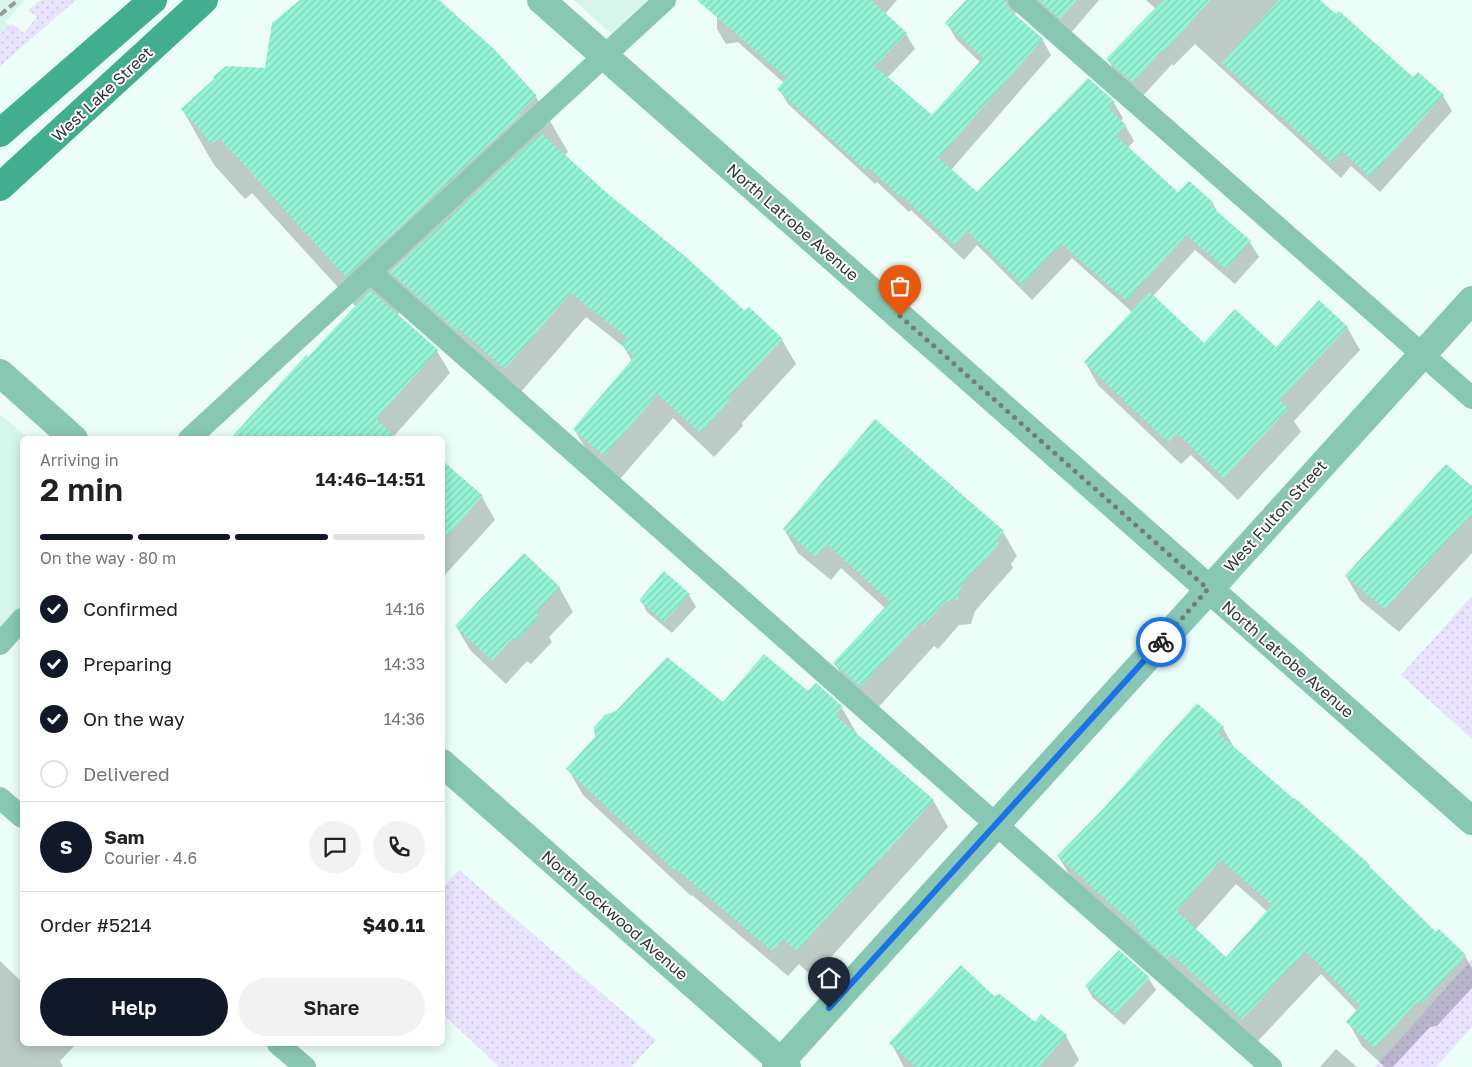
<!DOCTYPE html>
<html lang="en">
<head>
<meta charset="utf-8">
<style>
  :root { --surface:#fff; --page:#f2f2f2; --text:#202124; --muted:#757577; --line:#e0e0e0; --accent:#111827 }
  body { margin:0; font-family:"Golos Text",sans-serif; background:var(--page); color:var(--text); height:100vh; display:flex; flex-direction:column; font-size:19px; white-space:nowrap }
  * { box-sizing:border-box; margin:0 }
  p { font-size:16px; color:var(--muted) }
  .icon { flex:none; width:28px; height:28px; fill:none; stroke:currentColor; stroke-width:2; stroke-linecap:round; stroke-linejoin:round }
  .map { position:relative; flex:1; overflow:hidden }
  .panel { position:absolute; left:20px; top:436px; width:425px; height:610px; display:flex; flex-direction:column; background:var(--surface); border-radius:8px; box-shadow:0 2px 12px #0003 }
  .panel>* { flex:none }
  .pin { position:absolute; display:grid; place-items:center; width:42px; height:42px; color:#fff; margin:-51px -21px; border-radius:50% 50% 50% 0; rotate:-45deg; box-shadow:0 0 5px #0007 }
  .pin .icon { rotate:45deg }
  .courier { position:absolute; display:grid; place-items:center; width:50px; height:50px; margin:-25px; border:4px solid #1a73e8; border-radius:50%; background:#fff; color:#222; box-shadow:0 1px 6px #0007 }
  .head em { font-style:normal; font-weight:600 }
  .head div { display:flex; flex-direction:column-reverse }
  .head { display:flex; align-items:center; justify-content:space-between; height:85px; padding:0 20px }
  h1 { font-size:32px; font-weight:600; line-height:38px }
  .bar { display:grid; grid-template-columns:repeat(4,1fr); gap:8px 5px; align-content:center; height:60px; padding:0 20px }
  .bar i { height:6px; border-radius:4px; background:var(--line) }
  .bar .active { background:var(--accent) }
  .bar p { grid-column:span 4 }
  .line { display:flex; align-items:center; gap:12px; padding:0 20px; border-top:1px solid var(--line) }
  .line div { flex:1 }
  .round { display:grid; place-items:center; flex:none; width:52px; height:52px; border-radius:26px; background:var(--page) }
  ol { padding:0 20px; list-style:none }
  li { display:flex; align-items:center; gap:15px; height:55px }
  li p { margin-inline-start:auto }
  li .icon { padding:5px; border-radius:50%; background:var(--accent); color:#fff; stroke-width:4 }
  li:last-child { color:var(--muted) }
  li i { width:28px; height:28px; border:2px solid var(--line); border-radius:50% }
  .action { display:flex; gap:10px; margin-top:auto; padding:10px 20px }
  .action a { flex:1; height:58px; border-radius:30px; background:var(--accent); color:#fff; font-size:20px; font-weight:600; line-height:58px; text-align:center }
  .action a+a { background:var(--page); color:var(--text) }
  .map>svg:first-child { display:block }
</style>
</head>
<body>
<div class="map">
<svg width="1472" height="1067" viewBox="0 0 1472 1067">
  <defs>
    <pattern id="grass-dots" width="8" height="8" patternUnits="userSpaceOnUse" patternTransform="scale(1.25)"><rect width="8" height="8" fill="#eae3ff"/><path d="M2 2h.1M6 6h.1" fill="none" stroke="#c9c3db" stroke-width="1.8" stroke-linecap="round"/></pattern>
    <pattern id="building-hatch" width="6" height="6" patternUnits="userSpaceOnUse" patternTransform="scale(1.25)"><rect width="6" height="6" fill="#94f4d5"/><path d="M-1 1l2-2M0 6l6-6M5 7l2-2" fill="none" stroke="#80d2b7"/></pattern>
  </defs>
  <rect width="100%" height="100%" fill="#ecfef8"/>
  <g fill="#d7f6eb">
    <path d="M0,0H25L5,22L10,26L0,34Z"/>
    <path d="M574,0H665L620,42Z"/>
    <path d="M0,414L29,439H22V619L0,644Z"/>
  </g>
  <g fill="url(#grass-dots)">
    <path d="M41,0H76L0,66V34L12,24L24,33L37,17L28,10Z"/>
    <path d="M1472,596V739L1401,675Z"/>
    <path d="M459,870L656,1040L631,1067H499L443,1014V887Z"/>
    <path d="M1472,959V1027L1436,1067H1375Z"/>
  </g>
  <g fill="#0003" fill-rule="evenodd">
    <path d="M302,0H437L536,97L568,152L564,156L607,195L745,313L782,340L796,364L742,423L743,426L714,457L673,418L619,480L589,454L574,429L632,361L624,347L586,317L520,393L411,301L397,315L437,351L450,373L394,436L308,359L356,307L252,193L245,199L214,165L182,109L266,69Z"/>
    <path d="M700,0H897L885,14L906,34L915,49L887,78L932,117L981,63L956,39L947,23L968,0H1099L1070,34L1017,7L1015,15L1042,39L1051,55L951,170L977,194L1114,103L1123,118L1121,121L1125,125L1134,141L1128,148L1179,194L1213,204L1219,215L1250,242L1259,257L1235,284L1195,250L1153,296L1204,345L1276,348L1347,327L1360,350L1294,421L1301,432L1238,500L1191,455L1181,464L1098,385L1085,362L1132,312L1072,258L1032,300L977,245L964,260L911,210L909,212L877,182L875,184L788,104L779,89L784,83L738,42L726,44L717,29V17Z"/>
    <path d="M1146,0H1318L1413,79L1443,96L1452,111L1380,192L1351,166L1341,178L1195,44L1173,66L1172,64L1142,97L1116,75L1108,59L1156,9Z"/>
    <path d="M875,421L1003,532L1017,556L1011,564L1013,568L975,611L971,624L959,625L938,649L934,646L875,711L849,688L835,664L885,608L841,568L831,580L798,553L784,529Z"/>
    <path d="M450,469L482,497L495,520L442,578V478Z"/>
    <path d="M1472,488V553L1399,632L1360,600L1346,576Z"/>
    <path d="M559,587L573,612L549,637L552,642L531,664L527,661L506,684L470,650L456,626Z"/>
    <path d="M689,595L696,607L672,633L647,612L641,600Z"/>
    <path d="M808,693L842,708L857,734L856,735L933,800L948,827L813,977L799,964L788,976L692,895L691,896L583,795L568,769L724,704Z"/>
    <path d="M1223,728L1236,751L1436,934L1465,956L1472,968V988L1437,1026L1430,1027L1393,1067H1385L1362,1046L1348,1022L1357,1011L1321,974L1256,1043L1073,881L1058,856ZM1236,884L1268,912L1226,959L1195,930Z"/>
    <path d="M0,961L22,982V1044H76L60,1061L63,1067H0Z"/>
    <path d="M1149,979L1156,990L1124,1025L1093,998L1086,986Z"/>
    <path d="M994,998L1035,1024L1066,1036L1079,1060L1073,1067H904L891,1043Z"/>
    <path d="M1336,1049L1357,1067H1320Z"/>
  </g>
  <g fill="url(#building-hatch)" fill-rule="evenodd">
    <path d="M300,0H439L494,49L537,96L519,113L521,115L346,277L219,138L212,144L181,109L214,79V76L226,66L265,68L272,23Z"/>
    <path d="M697,0H871L907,33L875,66L932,115L983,58L945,23L966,0H1006L1007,5L1010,10L1043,39L939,158L977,192L1088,78L1115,102L1109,109L1126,125L1116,136L1178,192L1189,181L1214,203L1211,206L1251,241L1226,269L1186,235L1126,301L1062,244L1022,285L967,230L955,245L901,195L900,197L868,167L865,170L777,89L787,78Z"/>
    <path d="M1039,0H1077L1060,19Z"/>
    <path d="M1163,0H1211L1164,51L1162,50L1133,82L1106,59Z"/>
    <path d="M1279,0H1320L1336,14L1339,11L1413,77L1418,72L1444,95L1370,177L1342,151L1332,163L1222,63Z"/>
    <path d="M541,133L608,194L686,257L745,311L749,307L783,339L728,398L730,400L700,433L658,394L604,456L573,429L634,357L621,345L627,338L571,293L505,369L458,328L456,330L390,272Z"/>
    <path d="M370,290L438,350L376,419L398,439H230L306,355L308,357Z"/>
    <path d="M1150,292L1204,343L1235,309L1276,347L1319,300L1348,327L1279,400L1289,408L1224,478L1177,433L1168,442L1084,362Z"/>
    <path d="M875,419L1004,531L996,541L1000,543L961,586L958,600L946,601L923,626L920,622L861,687L833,663L890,602L827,544L816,557L783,529Z"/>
    <path d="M442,460L483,496L442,541Z"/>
    <path d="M1446,464L1472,486V514L1385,609L1345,576Z"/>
    <path d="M524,553L560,587L536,613L539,617L517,641L513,638L492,661L455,626Z"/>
    <path d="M664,571L690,594L664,622L639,600Z"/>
    <path d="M764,654L808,691L816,683L843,707L835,715L934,800L797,951L783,939L772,951L676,869L675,871L566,769L595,737L594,727L605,715L616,711L667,657L723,702Z"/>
    <path d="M1197,703L1224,727L1218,733L1294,799L1295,798L1370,865L1369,866L1436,932L1439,929L1466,955L1423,1002L1416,1003L1375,1048L1346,1022L1360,1006L1306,951L1242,1020L1172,954L1168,959L1137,931L1139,929L1057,856L1104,808ZM1221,860L1272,905L1226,957L1177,911Z"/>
    <path d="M1119,950L1150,978L1116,1014L1085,986Z"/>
    <path d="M961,965L994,996L1000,994L1035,1022L1041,1014L1067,1035L1039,1067H916L889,1043Z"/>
  </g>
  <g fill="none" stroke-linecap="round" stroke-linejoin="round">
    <g stroke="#88c8b3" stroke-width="22">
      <path d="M1019,0L1472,398"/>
      <path d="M370,272L1271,1067"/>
      <path d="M189,439L665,0"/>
      <path d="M0,644L22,619"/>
      <path d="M0,798L22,817"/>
      <path d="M278,1044L305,1067"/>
    </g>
    <g stroke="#88c8b3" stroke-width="28">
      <path d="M541,0L1472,821"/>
      <path d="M0,373L74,439"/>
      <path d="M442,763L787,1067"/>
      <path d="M776,1067L1472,300"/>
    </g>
    <g stroke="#41ae90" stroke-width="28">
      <path d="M0,133L153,0"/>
      <path d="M0,187L204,0"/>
    </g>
    <path stroke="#8f9c97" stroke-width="4" stroke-dasharray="8 4" stroke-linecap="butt" d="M0,15L18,0"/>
  </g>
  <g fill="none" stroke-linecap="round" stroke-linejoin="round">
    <path stroke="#707d78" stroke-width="5" stroke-dasharray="0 9" d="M900,316L1208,589L1161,642"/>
    <path stroke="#1a73e8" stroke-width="6" d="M829,1008L1161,642"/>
  </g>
  <g text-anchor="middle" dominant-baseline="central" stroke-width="4" stroke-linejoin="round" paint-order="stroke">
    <g font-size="16" fill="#2e3733" stroke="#fff">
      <text transform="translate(102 94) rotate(-43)">West Lake Street</text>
      <text transform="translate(793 222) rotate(41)">North Latrobe Avenue</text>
      <text transform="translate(1275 516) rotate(-48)">West Fulton Street</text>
      <text transform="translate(1288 659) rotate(41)">North Latrobe Avenue</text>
      <text transform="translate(615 915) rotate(41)">North Lockwood Avenue</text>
    </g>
  </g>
</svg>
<div class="pin" style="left:900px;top:316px;background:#ea580c"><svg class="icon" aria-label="bag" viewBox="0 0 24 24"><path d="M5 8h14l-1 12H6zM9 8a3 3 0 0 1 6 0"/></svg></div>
<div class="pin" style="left:829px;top:1008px;background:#1f2937"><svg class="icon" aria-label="home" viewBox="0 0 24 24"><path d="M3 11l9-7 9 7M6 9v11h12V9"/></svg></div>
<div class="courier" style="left:1161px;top:642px"><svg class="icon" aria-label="bike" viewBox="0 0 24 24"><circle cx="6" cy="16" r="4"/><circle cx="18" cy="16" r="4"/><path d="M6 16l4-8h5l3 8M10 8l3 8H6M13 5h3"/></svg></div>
<section class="panel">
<div class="head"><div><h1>2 min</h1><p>Arriving in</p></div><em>14:46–14:51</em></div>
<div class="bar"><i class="active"></i><i class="active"></i><i class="active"></i><i></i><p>On the way · 80 m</p></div>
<ol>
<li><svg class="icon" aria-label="check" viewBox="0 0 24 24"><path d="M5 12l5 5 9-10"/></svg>Confirmed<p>14:16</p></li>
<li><svg class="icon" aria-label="check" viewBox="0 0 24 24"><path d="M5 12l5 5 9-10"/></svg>Preparing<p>14:33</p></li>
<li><svg class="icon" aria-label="check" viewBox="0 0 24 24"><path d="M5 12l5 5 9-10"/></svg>On the way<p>14:36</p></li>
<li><i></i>Delivered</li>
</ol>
<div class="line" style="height:90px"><b class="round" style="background:var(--accent);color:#fff">S</b><div><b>Sam</b><p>Courier · 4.6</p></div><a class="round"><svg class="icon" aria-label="chat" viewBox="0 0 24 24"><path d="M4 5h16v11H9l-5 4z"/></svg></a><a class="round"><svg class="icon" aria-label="phone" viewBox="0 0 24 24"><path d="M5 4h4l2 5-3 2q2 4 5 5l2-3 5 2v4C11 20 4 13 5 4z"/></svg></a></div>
<div class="line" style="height:65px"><div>Order #5214</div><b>$40.11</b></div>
<div class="action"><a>Help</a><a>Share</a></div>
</section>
</div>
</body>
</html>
